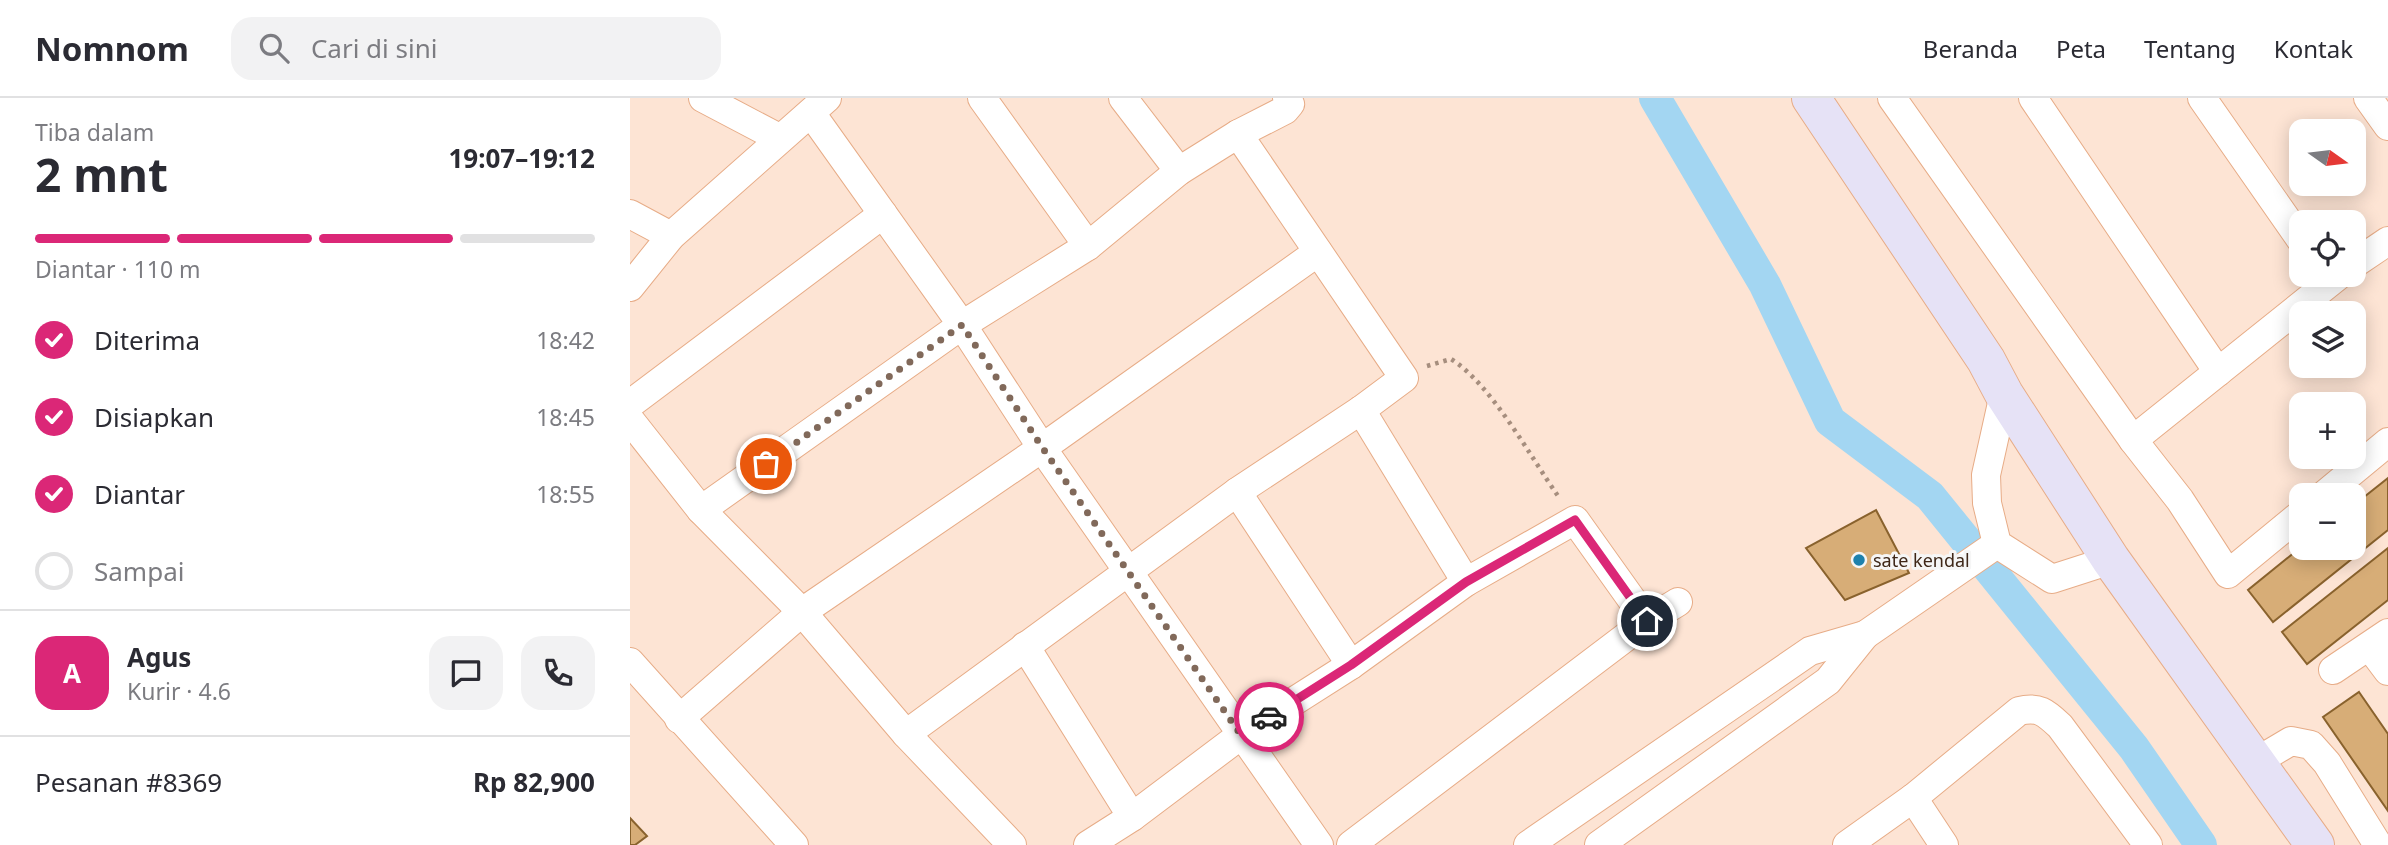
<!DOCTYPE html>
<html lang="id">
<head>
<meta charset="utf-8">
<style>
  :root { --surface:#fff; --page:#f2f2f3; --text:#2b2b33; --muted:#7c7c81; --line:#e1e1e2; --accent:#db2777 }
  body { margin:0; font-family:"Noto Sans",sans-serif; background:var(--page); color:var(--text); height:100vh; display:flex; flex-direction:column; font-size:26px; white-space:nowrap }
  * { box-sizing:border-box; margin:0 }
  p { font-size:23px; color:var(--muted) }
  .icon { flex:none; width:38px; height:38px; fill:none; stroke:currentColor; stroke-width:2; stroke-linecap:round; stroke-linejoin:round }
  .map { position:relative; flex:1; overflow:hidden }
  .sheet { display:flex; flex-direction:column; background:var(--surface); width:630px }
  .sheet>* { flex:none }
  .needle { width:46px; rotate:104deg }
  .buttons { position:absolute; left:1659px; top:21px; display:grid; gap:14px }
  .buttons a { display:grid; place-items:center; width:77px; height:77px; border-radius:14px; background:var(--surface); box-shadow:0 4px 18px #0003; font-size:35px }
  .pin { position:absolute; display:grid; place-items:center; width:60px; height:60px; color:#fff; margin:-30px; border:4px solid #fff; border-radius:50%; box-shadow:0 2px 7px #0007 }
  .courier { position:absolute; display:grid; place-items:center; width:70px; height:70px; margin:-35px; border:5px solid #db2777; border-radius:50%; background:#fff; color:#222; box-shadow:0 2px 9px #0007 }
  .summary em { font-style:normal; font-weight:700 }
  .summary div { display:flex; flex-direction:column-reverse }
  .summary { display:flex; align-items:center; justify-content:space-between; height:119px; padding:0 35px }
  h1 { font-size:46px; font-weight:700; line-height:52px }
  .bar { display:grid; grid-template-columns:repeat(4,1fr); gap:10px 7px; align-content:center; height:84px; padding:0 35px }
  .bar i { height:9px; border-radius:5px; background:var(--line) }
  .bar .on { background:var(--accent) }
  .bar p { grid-column:span 4 }
  .line { display:flex; align-items:center; gap:18px; padding:0 35px; border-top:2px solid var(--line) }
  .line div { flex:1 }
  .round { display:grid; place-items:center; flex:none; width:74px; height:74px; border-radius:21px; background:var(--page) }
  ol { padding:0 35px; list-style:none }
  li { display:flex; align-items:center; gap:21px; height:77px }
  li p { margin-inline-start:auto }
  li .icon { padding:7px; border-radius:50%; background:var(--accent); color:#fff; stroke-width:4 }
  li:last-child { color:var(--muted) }
  li i { width:38px; height:38px; border:4px solid var(--line); border-radius:50% }
  header { display:flex; align-items:center; gap:42px; box-sizing:border-box; height:98px; padding:0 35px; background:var(--surface); border-bottom:2px solid var(--line) }
  header strong { font-size:33px }
  nav { display:flex; gap:38px; margin-inline-start:auto; font-size:24px }
  .search { width:490px; height:63px; background:var(--page); display:flex; align-items:center; gap:18px; box-sizing:border-box; padding:0 24px; border-radius:21px; color:var(--muted); font-size:26px }
  main { display:flex; flex:1; min-height:0 }
  .map>svg:first-child { display:block }
</style>
</head>
<body>
<header>
<strong>Nomnom</strong>
<div class="search"><svg class="icon" aria-label="search" viewBox="0 0 24 24"><circle cx="10" cy="10" r="6"/><path d="M15 15l6 6"/></svg>Cari di sini</div>
<nav><a>Beranda</a><a>Peta</a><a>Tentang</a><a>Kontak</a></nav>
</header>
<main>
<section class="sheet">
<div class="summary"><div><h1>2 mnt</h1><p>Tiba dalam</p></div><em>19:07–19:12</em></div>
<div class="bar"><i class="on"></i><i class="on"></i><i class="on"></i><i></i><p>Diantar · 110 m</p></div>
<ol>
<li><svg class="icon" aria-label="check" viewBox="0 0 24 24"><path d="M5 12l5 5 9-10"/></svg>Diterima<p>18:42</p></li>
<li><svg class="icon" aria-label="check" viewBox="0 0 24 24"><path d="M5 12l5 5 9-10"/></svg>Disiapkan<p>18:45</p></li>
<li><svg class="icon" aria-label="check" viewBox="0 0 24 24"><path d="M5 12l5 5 9-10"/></svg>Diantar<p>18:55</p></li>
<li><i></i>Sampai</li>
</ol>
<div class="line" style="height:126px"><b class="round" style="background:var(--accent);color:#fff">A</b><div><b>Agus</b><p>Kurir · 4.6</p></div><a class="round"><svg class="icon" aria-label="chat" viewBox="0 0 24 24"><path d="M4 5h16v11H9l-5 4z"/></svg></a><a class="round"><svg class="icon" aria-label="phone" viewBox="0 0 24 24"><path d="M5 4h4l2 5-3 2q2 4 5 5l2-3 5 2v4C11 20 4 13 5 4z"/></svg></a></div>
<div class="line" style="height:91px"><div>Pesanan #8369</div><b>Rp 82,900</b></div>
</section>
<div class="map">
<svg width="1758" height="747" viewBox="0 0 1758 747">
  <rect width="100%" height="100%" fill="#fde4d4"/>
  <g fill="none" stroke-linecap="round" stroke-linejoin="round">
    <path stroke="#a3d6f2" stroke-width="32" d="M1025,0L1135,187L1200,323L1300,398L1504,650L1571,747"/>
  </g>
  <g fill="#d7ad77" stroke="#89622d" stroke-width="2">
    <path d="M1758,380V432L1643,524L1618,492L1671,449L1724,450V407Z"/>
    <path d="M1246,412L1279,475L1215,502L1176,450Z"/>
    <path d="M1758,450V502L1677,566L1652,534Z"/>
    <path d="M1729,594L1758,636V713L1693,619Z"/>
    <path d="M0,720L17,738L5,747H0Z"/>
  </g>
  <g fill="none" stroke-linecap="round" stroke-linejoin="round">
    <defs>
      <g id="street">
        <path d="M73,0L149,40"/>
        <path d="M352,0L458,148"/>
        <path d="M493,0L549,73"/>
        <path d="M1262,0L1503,342L1550,402L1598,476L1671,416"/>
        <path d="M1403,0L1588,274"/>
        <path d="M1572,0L1671,142"/>
        <path d="M1738,0L1758,28"/>
        <path d="M181,15L332,227L412,350L689,747"/>
        <path d="M0,116L41,138"/>
        <path d="M1724,166L1758,143"/>
        <path d="M0,189L41,138L197,0"/>
        <path d="M1374,296L1356,377L1357,405L1367,446L1422,481L1481,462"/>
        <path d="M0,306L253,116"/>
        <path d="M731,312L836,484"/>
        <path d="M0,322L71,412L172,514L276,636L382,747"/>
        <path d="M1503,342L1709,177"/>
        <path d="M607,394L721,567"/>
        <path d="M1694,397L1758,344"/>
        <path d="M71,412L332,227L458,148L549,73L608,36L655,12L660,6L657,0"/>
        <path d="M395,548L502,719"/>
        <path d="M1740,549L1758,573"/>
        <path d="M0,564L164,747"/>
        <path d="M1703,572L1758,535"/>
        <path d="M49,621L172,514L412,350L688,154"/>
        <path d="M276,636L607,394L731,312L774,280L608,36"/>
        <path d="M1624,665L1661,643L1681,647L1697,665L1748,747"/>
        <path d="M1283,700L1314,747"/>
        <path d="M458,747L502,719L611,637L721,567L836,484L945,422L1017,523"/>
        <path d="M721,747L1017,523L1048,504"/>
        <path d="M898,747L1180,553L1235,537L1367,446"/>
        <path d="M969,747L1198,583L1235,537"/>
        <path d="M1217,747L1283,700L1389,613C1409,608 1416,615 1430,628L1518,747"/>
      </g>
      <path id="secondary" d="M1181,0L1356,262L1374,296L1481,462L1685,747"/>
    </defs>
    <use href="#street" stroke="#e7ac87" stroke-width="30"/>
    <use href="#secondary" stroke="#e7ac87" stroke-width="40"/>
    <path stroke="#a68e7e" stroke-width="4.5" stroke-dasharray="3.5 5" stroke-linecap="butt" d="M797,268L821,261C861,286 900,358 928,398"/>
    <use href="#street" stroke="#fff" stroke-width="28"/>
    <use href="#secondary" stroke="#e6e2f6" stroke-width="38"/>
  </g>
  <g fill="none" stroke-linecap="round" stroke-linejoin="round">
    <path stroke="#81695a" stroke-width="7" stroke-dasharray="0 12.6" d="M136,366L332,227L412,349L611,637L639,619"/>
    <path stroke="#db2777" stroke-width="9" d="M639,619L721,567L836,484L945,422L1017,523"/>
  </g>
  <circle fill="#1e81ac" stroke="#f6f6f6" stroke-width="2.5" cx="1229" cy="462" r="7"/>
  <g text-anchor="middle" dominant-baseline="central" stroke-width="6" stroke-linejoin="round" paint-order="stroke">
    <g font-size="18" fill="#3e2718" stroke="#f6f6f6" text-anchor="start">
      <text x="1243" y="462">sate kendal</text>
    </g>
  </g>
</svg>
<div class="buttons">
<a><svg class="needle" viewBox="-14 -14 28 28"><path d="M0-13l5 13h-10z" fill="#e53935"/><path d="M0 13l5-13h-10z" fill="#7c7c81"/></svg></a>
<a><svg class="icon" aria-label="locate" viewBox="0 0 24 24"><circle cx="12" cy="12" r="6"/><path d="M12 2v4M12 18v4M2 12h4M18 12h4"/></svg></a>
<a><svg class="icon" aria-label="layers" viewBox="0 0 24 24"><path d="M12 4l9 5-9 5-9-5zM3 14l9 5 9-5"/></svg></a>
<a>+</a>
<a>−</a>
</div>
<div class="pin" style="left:136px;top:366px;background:#ea580c"><svg class="icon" aria-label="bag" viewBox="0 0 24 24"><path d="M5 8h14l-1 12H6zM9 8a3 3 0 0 1 6 0"/></svg></div>
<div class="pin" style="left:1017px;top:523px;background:#1f2937"><svg class="icon" aria-label="home" viewBox="0 0 24 24"><path d="M3 11l9-7 9 7M6 9v11h12V9"/></svg></div>
<div class="courier" style="left:639px;top:619px"><svg class="icon" aria-label="car" viewBox="0 0 24 24"><path d="M5 17H2v-5l4-1 3-4h7l3 4 3 1v5h-3M9 17h6M6 11h13"/><circle cx="7" cy="17" r="2"/><circle cx="17" cy="17" r="2"/></svg></div>
</div>
</main>
</body>
</html>
